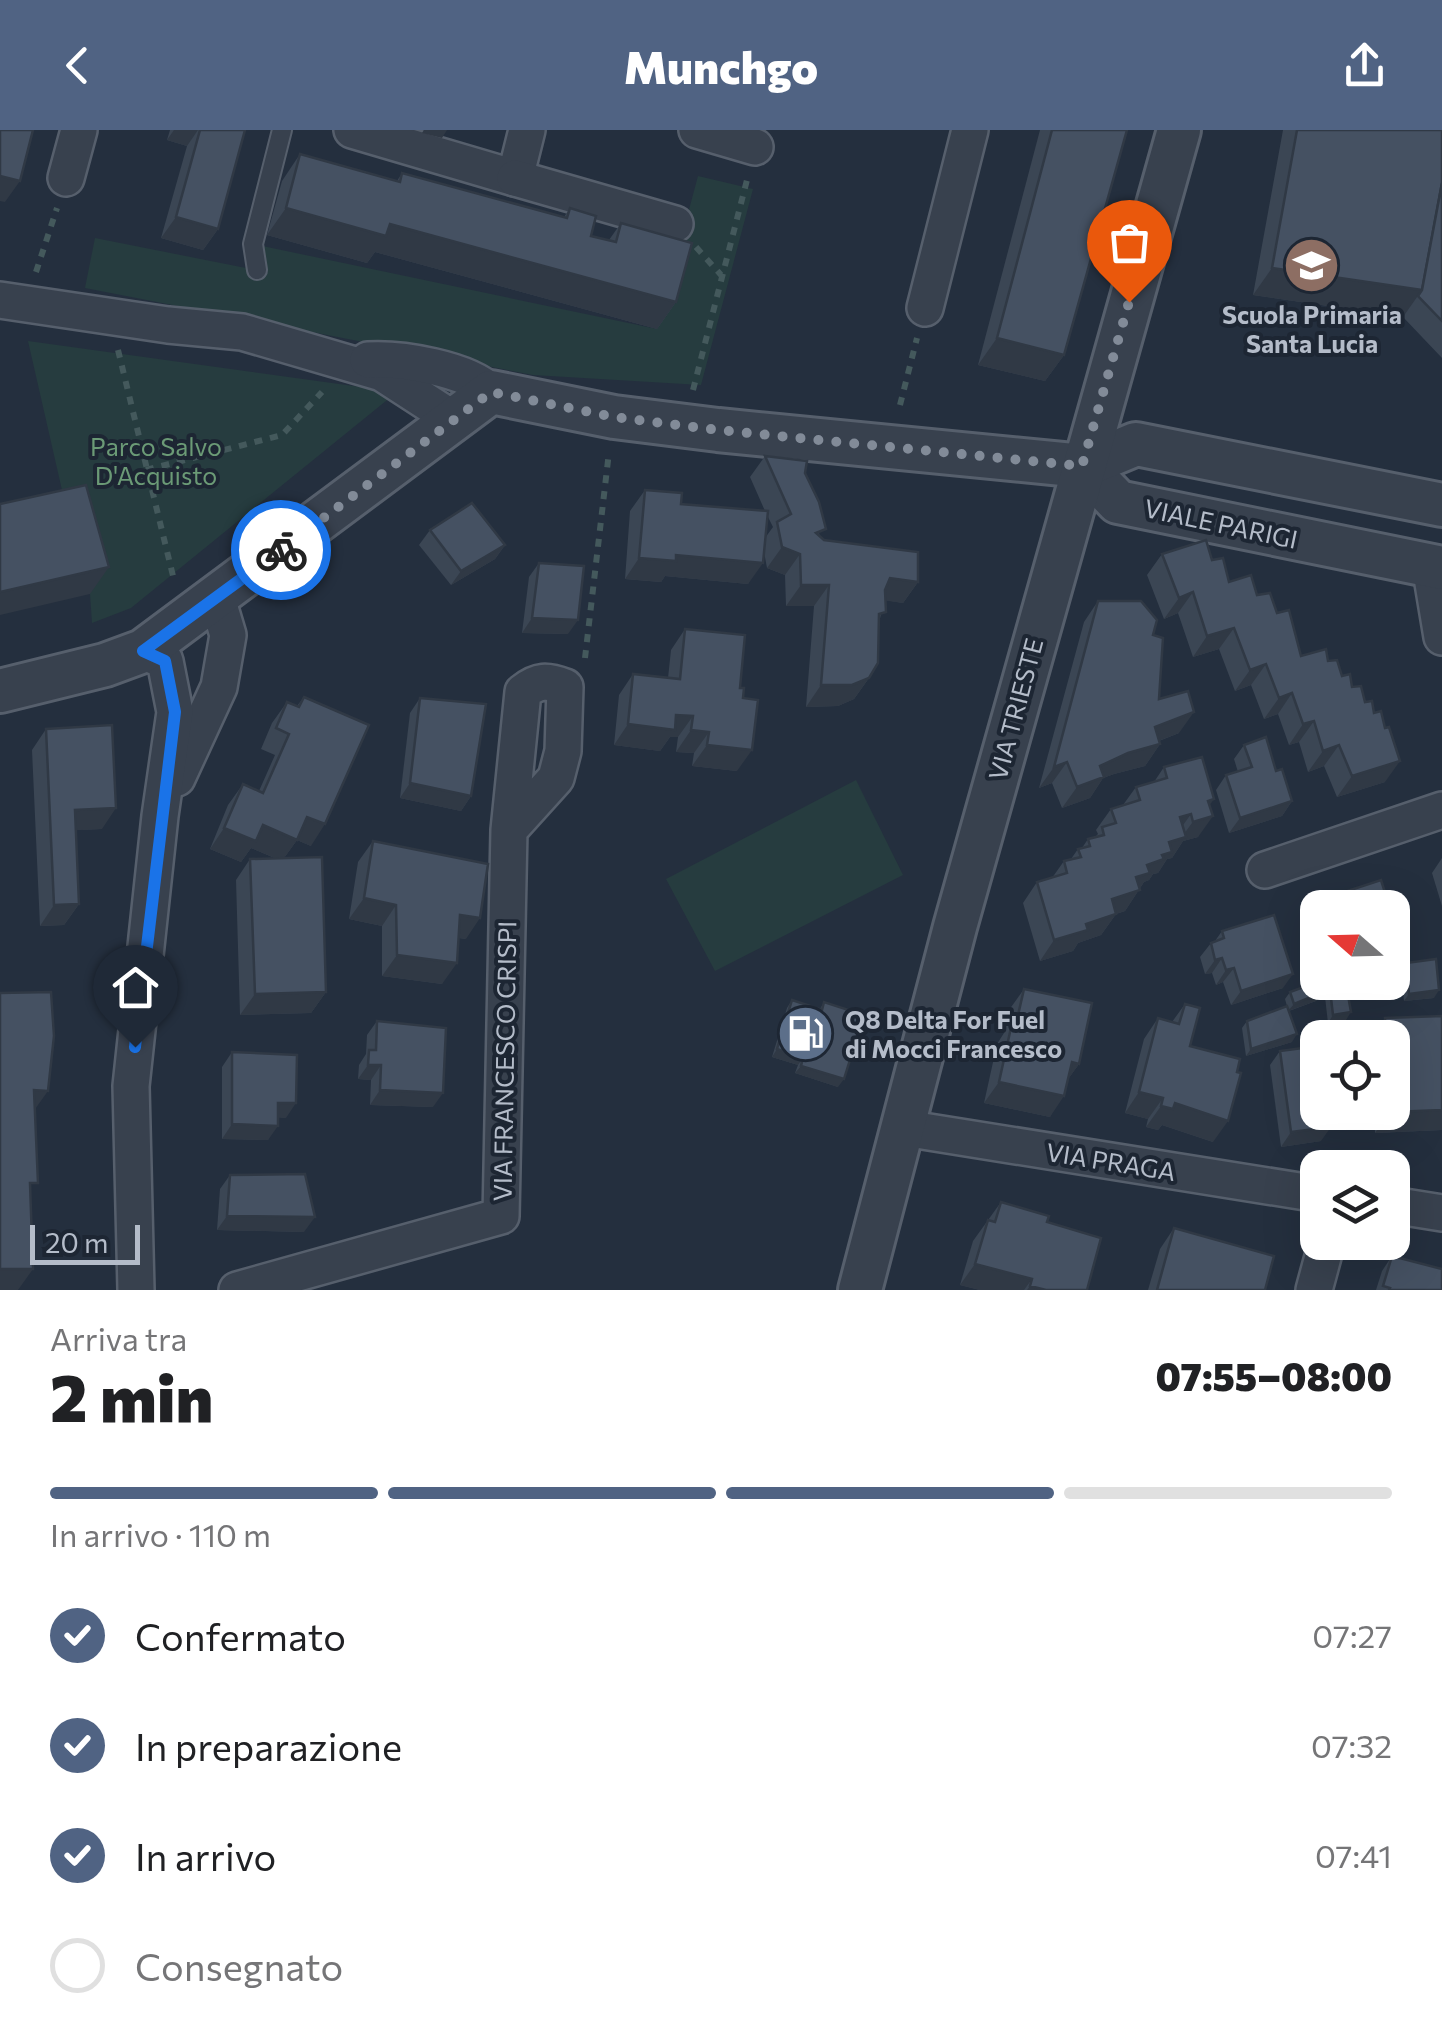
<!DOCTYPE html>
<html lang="it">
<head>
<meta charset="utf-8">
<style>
  :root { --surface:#fff; --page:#f2f2f2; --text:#202124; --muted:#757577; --line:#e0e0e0; --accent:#506383 }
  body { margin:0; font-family:Commissioner,sans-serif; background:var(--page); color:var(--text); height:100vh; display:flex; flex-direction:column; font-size:38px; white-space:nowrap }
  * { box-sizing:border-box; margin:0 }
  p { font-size:32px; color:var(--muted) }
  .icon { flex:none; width:55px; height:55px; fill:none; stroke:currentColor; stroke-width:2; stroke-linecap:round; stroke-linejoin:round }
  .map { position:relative; height:1160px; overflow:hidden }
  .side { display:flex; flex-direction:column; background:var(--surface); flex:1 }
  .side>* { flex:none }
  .needle { width:65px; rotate:290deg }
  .buttons { position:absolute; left:1300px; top:760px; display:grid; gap:20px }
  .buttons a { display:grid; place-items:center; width:110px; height:110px; border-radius:20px; background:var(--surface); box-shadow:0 10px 40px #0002; font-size:50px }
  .scale { position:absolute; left:30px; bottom:25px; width:110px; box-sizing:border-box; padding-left:10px; border:5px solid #b4bcc9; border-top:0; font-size:28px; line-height:35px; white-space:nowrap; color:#b4bcc9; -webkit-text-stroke:8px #1d2633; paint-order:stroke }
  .pin { position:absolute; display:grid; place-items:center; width:85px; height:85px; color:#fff; margin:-102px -42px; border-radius:50% 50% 50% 0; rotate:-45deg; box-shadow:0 0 10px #0007 }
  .pin .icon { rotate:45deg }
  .courier { position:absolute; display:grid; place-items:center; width:100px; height:100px; margin:-50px; border:8px solid #1a73e8; border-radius:50%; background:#fff; color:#222; box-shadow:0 2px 12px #0007 }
  .overview em { font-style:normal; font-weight:800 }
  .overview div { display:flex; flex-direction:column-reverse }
  .overview { display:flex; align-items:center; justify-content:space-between; height:170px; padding:0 50px }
  h1 { font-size:65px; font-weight:800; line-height:75px }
  .bar { display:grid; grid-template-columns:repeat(4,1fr); gap:15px 10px; align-content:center; height:120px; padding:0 50px }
  .bar i { height:12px; border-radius:8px; background:var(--line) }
  .bar .selected { background:var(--accent) }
  .bar p { grid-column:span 4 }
  ol { padding:0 50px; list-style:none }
  li { display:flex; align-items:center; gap:30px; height:110px }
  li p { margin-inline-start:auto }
  li .icon { padding:10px; border-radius:50%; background:var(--accent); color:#fff; stroke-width:4 }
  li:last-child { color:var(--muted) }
  li i { width:55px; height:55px; border:5px solid var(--line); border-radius:50% }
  header { display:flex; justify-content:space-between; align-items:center; height:130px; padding:0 50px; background:var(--accent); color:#fff; font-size:45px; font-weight:800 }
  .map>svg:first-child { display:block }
</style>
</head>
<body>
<header><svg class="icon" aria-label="back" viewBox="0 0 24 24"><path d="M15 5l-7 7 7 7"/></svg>Munchgo<svg class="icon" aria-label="share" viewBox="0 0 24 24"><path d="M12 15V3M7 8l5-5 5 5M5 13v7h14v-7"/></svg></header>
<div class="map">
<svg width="1442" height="1160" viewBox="0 0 1442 1160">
  <rect width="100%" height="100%" fill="#242f3e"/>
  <g fill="#263c3f">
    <path d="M698,46L753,59L701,255L533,245L85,158L95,108L256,140L253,114L657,199Z"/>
    <path d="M28,211L397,262L131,478L92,493L90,464L67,382Z"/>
    <path d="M856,650L903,745L715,841L666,749Z"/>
  </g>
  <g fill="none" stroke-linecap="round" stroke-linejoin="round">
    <defs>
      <path id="service" d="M257,140L253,114L282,0"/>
      <g id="minor">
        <path d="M352,0L515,48L527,0"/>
        <path d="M697,0L755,17"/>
        <path d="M66,48L79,0"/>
        <path d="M515,48L675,94"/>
        <path d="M0,170L168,195L242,202L382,243L456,291"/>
        <path d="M925,178L970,0"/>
        <path d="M368,230C402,228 467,239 491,262"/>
        <path d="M1430,435L1442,507"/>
        <path d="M177,648L219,557L228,505L217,468"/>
        <path d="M1265,740L1442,680"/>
        <path d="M904,998L1318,1064"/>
        <path d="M1392,1075L1442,1083"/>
        <path d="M136,1160L131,956L160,686L175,582L165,531L143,521"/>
        <path d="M237,1160L501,1086L509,700L523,562C538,550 547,550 565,557L563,621L556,648L509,700"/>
        <path d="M1314,1160L1327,1112"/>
      </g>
      <g id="tertiary">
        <path d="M1083,336L1118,372L1442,438"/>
        <path d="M0,561L105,535L143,521L491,262L614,287L718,300L1083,336L1136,314L1442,375"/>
        <path d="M860,1160L955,797L1179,0"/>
      </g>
    </defs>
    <use href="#service" stroke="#565f6c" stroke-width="22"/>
    <use href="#minor" stroke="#565f6c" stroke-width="40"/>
    <use href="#tertiary" stroke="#565f6c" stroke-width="48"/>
    <g stroke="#44595c" stroke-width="6" stroke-dasharray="8 8" stroke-linecap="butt">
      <path d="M696,117L721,145"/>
      <path d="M36,142L57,78"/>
      <path d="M118,220L174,450"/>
      <path d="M693,260L747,50"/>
      <path d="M900,275L917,208"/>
      <path d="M146,340L282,305L322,262"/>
      <path d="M585,528L609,322"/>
    </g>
    <use href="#service" stroke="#38414e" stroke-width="18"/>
    <use href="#minor" stroke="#38414e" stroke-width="35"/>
    <use href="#tertiary" stroke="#38414e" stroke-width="42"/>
  </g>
  <g fill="#3b4654" fill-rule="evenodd">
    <path d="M170,0H245L218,99L203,120L161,108L187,16L167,10Z"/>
    <path d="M1040,0H1127L1064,225L1045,251L978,235Z"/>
    <path d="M1283,0H1442V228L1403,187L1253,165Z"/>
    <path d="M300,24L397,51L402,43L564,87L570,78L591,106L609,110L621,93L676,172L657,199L375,122L367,133L267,105L282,51Z"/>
    <path d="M765,326L805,343L820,407L824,410L918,452L903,473L885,470L879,492L869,548L854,569L838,576L806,577L814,476H786L785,445L767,438L764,422L748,454L665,446L661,452L625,449L630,381L645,360L681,374L765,381L750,347ZM767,385L773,397L765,408Z"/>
    <path d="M430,400L505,415L495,429L451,455L419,415Z"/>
    <path d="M1162,424L1212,430L1229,452L1257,465L1277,483L1301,526L1328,531L1352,557L1385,652L1337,667L1324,636L1308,642L1299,612L1289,615L1278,584L1264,589L1251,555L1235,561L1219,519L1193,527L1178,483L1164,489L1147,445Z"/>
    <path d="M539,433L568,504L522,503L529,447Z"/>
    <path d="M1098,471L1153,505L1159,569L1179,603L1159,611L1160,614L1145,636L1114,644L1103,648L1090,668L1062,678L1052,653L1039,658L1084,492Z"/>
    <path d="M685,499L740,558L737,641L692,636L694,623L676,622L678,607H670L660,621L614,615L619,565L633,544L668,548L671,520Z"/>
    <path d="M304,567L311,716L297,710L284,728L326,862L311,883L240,885L236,750L250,729H277L251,718L241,732L210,719L228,675L243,654L259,661L275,625L261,619L272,593L287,572L297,576Z"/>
    <path d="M420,568L471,666L461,681L400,668L410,583Z"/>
    <path d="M46,599L102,699L76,700L79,774L64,795L40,796L32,620Z"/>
    <path d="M1244,615L1276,641L1292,671L1282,686L1229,703L1216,660L1226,645L1238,642L1234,629Z"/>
    <path d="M1164,637L1210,675L1198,707L1183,711L1172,728L1167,729L1158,743L1153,744L1149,750L1144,752L1125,781L1116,784L1101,805L1078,813L1073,821L1040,831L1023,773L1037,752L1052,748L1064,731L1071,729L1078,719L1082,718L1088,709L1095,707L1098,704L1096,700L1111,679L1123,675L1136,657L1154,652Z"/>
    <path d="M373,711L466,809L459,808L442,854L382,846V796L349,789L358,732Z"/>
    <path d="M1442,728V776L1432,743Z"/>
    <path d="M1329,767L1390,778H1322Z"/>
    <path d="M1222,801L1283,858L1231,875L1223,852L1216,855L1212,843L1205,844L1200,827L1211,813L1215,811Z"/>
    <path d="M1406,833L1434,868L1404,871L1401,840Z"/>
    <path d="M1332,852H1356L1353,857L1347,859L1346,890L1328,893L1325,867L1330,860L1334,859Z"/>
    <path d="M1024,859L1079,934L1068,949L1050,987L984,973L997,914L1004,903L1009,880Z"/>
    <path d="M1290,862L1321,863L1316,871L1289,881L1292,912L1246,926L1242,898L1247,891L1287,876L1285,869Z"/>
    <path d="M792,870L820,879L824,872L838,957L795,943L798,935L772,927L787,878Z"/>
    <path d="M1185,874L1190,916L1213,1012L1162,995L1158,1000L1146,997L1148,989L1125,983L1144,909L1158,888L1172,892Z"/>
    <path d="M1442,886V1000L1375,1003L1374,982H1392V908H1372L1385,888Z"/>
    <path d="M377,891L433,977L370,975L371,950L358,949L359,935L366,924L367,905Z"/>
    <path d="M1280,921L1321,1011L1281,1017L1270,935Z"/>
    <path d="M232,922L286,988L278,987L268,1010L222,1009V937Z"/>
    <path d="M230,1045L304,1102L217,1100L220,1059Z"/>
    <path d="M1001,1072L1047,1092L1087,1160H980L960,1155L973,1111Z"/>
    <path d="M1174,1098L1265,1160H1148L1160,1119Z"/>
    <path d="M1392,1126L1442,1160H1376L1382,1141Z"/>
  </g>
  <g fill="#303945">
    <path d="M174,0H198L187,16L167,10Z"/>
    <path d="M424,0H447L442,8L422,3Z"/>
    <path d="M0,46L20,51L5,72L0,71Z"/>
    <path d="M286,78L390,94L676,172L657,199L375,122L367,133L267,105Z"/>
    <path d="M176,87L218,99L203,120L161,108Z"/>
    <path d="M1272,138L1422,160L1403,187L1253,165Z"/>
    <path d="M997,208L1064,225L1045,251L978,235Z"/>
    <path d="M505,415L495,429L451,455L461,441Z"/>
    <path d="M782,417L800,424L785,445L767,438Z"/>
    <path d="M676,425L763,433L748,454L665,446L661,452L625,449L639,428Z"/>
    <path d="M109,437L90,464L0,485V462Z"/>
    <path d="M890,448L918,452L903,473L875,469Z"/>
    <path d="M801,455H829L814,476H786Z"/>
    <path d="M1193,462L1178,483L1164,489L1179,468Z"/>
    <path d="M532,488L578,490L568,504L522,503Z"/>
    <path d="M1234,498L1219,519L1193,527L1207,506Z"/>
    <path d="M1266,534L1251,555L1235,561L1250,540Z"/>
    <path d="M869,548L854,569L838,576L806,577L821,555Z"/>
    <path d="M1292,563L1278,584L1264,589L1279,568Z"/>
    <path d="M1194,582L1179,603L1140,618L1155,597Z"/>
    <path d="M676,585L693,586L678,607H670L660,621L614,615L628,594Z"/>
    <path d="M1314,591L1299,612L1289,615L1303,594Z"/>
    <path d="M691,600L709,602L694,623L676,622Z"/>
    <path d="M1160,614L1145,636L1114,644L1103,648L1090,668L1062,678L1077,657L1100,636L1128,623Z"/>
    <path d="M707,615L752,620L737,641L692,636Z"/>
    <path d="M1339,615L1324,636L1308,642L1323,621Z"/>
    <path d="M1400,631L1385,652L1337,667L1352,646Z"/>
    <path d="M1067,632L1052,653L1039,658L1054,637Z"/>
    <path d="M410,653L471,666L461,681L400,668Z"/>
    <path d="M1214,669L1199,690L1213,686L1198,707L1183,711L1172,728L1167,729L1158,743L1153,744L1149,750L1144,752L1125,781L1116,784L1101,805L1078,813L1073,821L1040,831L1054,810L1086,794L1136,747L1169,712L1181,708L1208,671Z"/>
    <path d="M1292,671L1282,686L1229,703L1240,688Z"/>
    <path d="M116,678L102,699L60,701L75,680Z"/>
    <path d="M1191,684L1176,705L1180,687Z"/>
    <path d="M307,687L325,694L311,716L297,710L282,731L251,718L241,732L210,719L224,698Z"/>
    <path d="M364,768L396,775L382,796L349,789Z"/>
    <path d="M79,774L64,795L40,796L54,775Z"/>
    <path d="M460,785L480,788L466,809L446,806Z"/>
    <path d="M397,825L457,833L442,854L382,846Z"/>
    <path d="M1222,828L1212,843L1205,844L1215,830Z"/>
    <path d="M1234,838L1223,852L1216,855L1226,840Z"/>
    <path d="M1293,844L1283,858L1231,875L1241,861Z"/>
    <path d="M1349,852H1356L1353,857L1341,861L1346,854Z"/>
    <path d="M1439,860L1434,868L1404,871L1409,864Z"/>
    <path d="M326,862L311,883L240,885L255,864Z"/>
    <path d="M1321,863L1316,871L1288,881L1294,874Z"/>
    <path d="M1351,882L1346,890L1328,893L1333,885Z"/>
    <path d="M1297,904L1292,912L1246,926L1251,919Z"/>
    <path d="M777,919L803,928L798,935L772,927Z"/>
    <path d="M1072,932L1079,934L1064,955Z"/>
    <path d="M368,935H381L371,950L358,949Z"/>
    <path d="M801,936L844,949L838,957L795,943Z"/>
    <path d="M999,952L1064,966L1050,987L984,973Z"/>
    <path d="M34,960L48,961L33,982Z"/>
    <path d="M380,960L443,963L433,977L370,975Z"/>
    <path d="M1139,962L1163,968L1148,989L1125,983Z"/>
    <path d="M278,973H296L286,988L268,987Z"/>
    <path d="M1175,973L1228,991L1213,1012L1162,995L1158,1000L1146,997L1161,976Z"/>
    <path d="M1442,980V1000L1375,1003L1390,982Z"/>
    <path d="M232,994L278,996L268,1010L222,1009Z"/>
    <path d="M1331,997L1321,1011L1281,1017L1291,1002Z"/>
    <path d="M227,1086L315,1087L304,1102L217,1100Z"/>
    <path d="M975,1134L1032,1149L1024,1160H980L960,1155Z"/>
    <path d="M0,1139H33L18,1160H0Z"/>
    <path d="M1030,1156L1046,1160H1027Z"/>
  </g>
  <g fill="#455162" stroke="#303945" stroke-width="2.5">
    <path d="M0,0H33L20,51L0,46Z"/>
    <path d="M200,0H245L218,99L176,87Z"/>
    <path d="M1052,0H1127L1064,225L997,208Z"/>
    <path d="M1297,0H1442V53L1422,160L1272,138Z"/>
    <path d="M300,24L400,52L402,43L567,88L570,78L596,86L591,106L616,112L621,93L692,113L676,172L390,94L386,106L286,78Z"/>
    <path d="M1442,53V191L1418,166L1422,160Z"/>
    <path d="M765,326L807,331L805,343L819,372L826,399L816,403L824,410L918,422V452L890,448L885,460L886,482L879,484L878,533L869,548L852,555H821L829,455H801L800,424L782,417L777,392L791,384Z"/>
    <path d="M86,355L109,437L0,462V374Z"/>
    <path d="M645,360L682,363L681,374L768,381L763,433L676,425V431L639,428Z"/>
    <path d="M472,373L505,415L461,441L430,400Z"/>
    <path d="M1206,410L1212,430L1223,428L1229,452L1251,445L1257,465L1270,463L1277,483L1289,480L1301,526L1326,519L1328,531L1337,530L1342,546L1350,544L1352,557L1361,556L1365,572L1372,571L1374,583L1381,581L1385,598L1389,597L1400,631L1352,646L1339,615L1323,621L1314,591L1303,594L1292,563L1279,568L1266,534L1250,540L1234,498L1207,506L1193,462L1179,468L1162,424Z"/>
    <path d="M539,433L584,436L578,490L532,488Z"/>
    <path d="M1098,471H1141L1157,490L1153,505L1163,508L1159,569L1188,561L1194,582L1155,597L1160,614L1128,623L1100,636L1104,647L1077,657L1067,632L1054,637Z"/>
    <path d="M685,499L745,505L740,558H744L743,568L758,570L752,620L707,615L709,602L691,600L693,586L676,585L675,600L628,594L633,544L680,549Z"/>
    <path d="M304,567L369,595L325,694L307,687L297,710L263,695L256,711L224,698L243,654L263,663L289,604L276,598L287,572L299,577Z"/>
    <path d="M420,568L486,574L471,666L410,653Z"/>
    <path d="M112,595L116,678L75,680L79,774L54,775L46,599Z"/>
    <path d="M1266,607L1276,641L1282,639L1292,671L1240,688L1226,645L1252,637L1244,615Z"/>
    <path d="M1202,627L1214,669L1208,671L1213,686L1193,692L1191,684L1180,687L1186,707L1169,712L1172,722L1162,725L1164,729L1147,735L1150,743L1136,747L1140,760L1112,769L1116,784L1086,794L1088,800L1054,810L1037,752L1067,743L1064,731L1081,727L1078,719L1090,716L1088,709L1104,705L1102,697L1116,693L1111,679L1140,670L1136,657L1167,648L1164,637Z"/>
    <path d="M373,711L488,734L480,788L460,785L457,833L397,825L396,775L364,768Z"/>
    <path d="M322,727L326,862L255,864L250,729Z"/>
    <path d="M1381,750L1390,778H1333L1329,767Z"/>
    <path d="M1274,785L1293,844L1241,861L1234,838L1226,840L1222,828L1215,830L1211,813L1224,808L1222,801Z"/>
    <path d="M1436,829L1439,860L1409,864L1406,833Z"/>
    <path d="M1317,852L1321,863L1294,874L1290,862Z"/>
    <path d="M1339,852H1349L1346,854L1351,882L1333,885L1330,860L1341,856Z"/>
    <path d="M1024,859L1092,873L1079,934L1072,932L1064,966L999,952L1012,893L1016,894Z"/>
    <path d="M51,862L54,906L48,961L34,960L38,1053H30L33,1139H0V863Z"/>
    <path d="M792,870L822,880L824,872L864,885L844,949L801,936L803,928L777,919Z"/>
    <path d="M1185,874L1200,878L1190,916L1240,929L1237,942L1241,943L1228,991L1175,973L1173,979L1161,976L1163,968L1139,962L1158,888L1179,894Z"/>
    <path d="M1287,876L1297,904L1251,919L1247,891Z"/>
    <path d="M1442,886V980L1392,982V908H1386L1385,888Z"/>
    <path d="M377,891L446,898L443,963L380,960L381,935H368L369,920H376Z"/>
    <path d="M1318,916V982H1329L1331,997L1291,1002L1280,921Z"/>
    <path d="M232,922L297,925L296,973H278V996L232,994Z"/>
    <path d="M305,1044L315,1087L227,1086L230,1045Z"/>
    <path d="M1001,1072L1049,1086L1047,1092L1101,1108L1087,1160H1046L1030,1156L1032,1149L975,1134L988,1090L995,1092Z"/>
    <path d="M1174,1098L1274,1126L1265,1160H1157Z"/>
    <path d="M1392,1126L1442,1139V1160H1389L1390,1158L1383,1156Z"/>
  </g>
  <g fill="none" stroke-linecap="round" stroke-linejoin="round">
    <path stroke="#828b98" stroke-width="10" stroke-dasharray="0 18" d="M281,420L491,262L614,287L718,300L1082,336L1129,172"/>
    <path stroke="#1a73e8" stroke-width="12" d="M135,917L175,582L165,531L143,521L281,420"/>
  </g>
  <defs>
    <symbol id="school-disc" viewBox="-11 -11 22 22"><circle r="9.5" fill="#8d6e63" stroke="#1d2633"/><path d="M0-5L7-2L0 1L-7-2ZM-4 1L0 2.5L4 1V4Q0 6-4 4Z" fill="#fff"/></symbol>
    <symbol id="fuel-disc" viewBox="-11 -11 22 22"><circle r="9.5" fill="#5c6f8a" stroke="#1d2633"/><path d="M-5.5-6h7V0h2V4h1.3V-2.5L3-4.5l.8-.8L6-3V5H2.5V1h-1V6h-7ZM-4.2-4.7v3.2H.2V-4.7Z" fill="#fff"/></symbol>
  </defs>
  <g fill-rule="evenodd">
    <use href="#school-disc" x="1280" y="104" width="63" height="63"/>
    <use href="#fuel-disc" x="774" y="872" width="63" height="63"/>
  </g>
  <g text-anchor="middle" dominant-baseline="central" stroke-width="8" stroke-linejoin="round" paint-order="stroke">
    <g font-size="25" font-weight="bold" fill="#b4bcc9" stroke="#1d2633">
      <text x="1312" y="184">Scuola Primaria<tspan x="1312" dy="29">Santa Lucia</tspan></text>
      <text x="845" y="889" text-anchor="start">Q8 Delta For Fuel<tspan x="845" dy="29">di Mocci Francesco</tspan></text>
    </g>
    <g font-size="25" fill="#6b9a76" stroke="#1d2633">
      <text x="156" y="316">Parco Salvo<tspan x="156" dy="29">D'Acquisto</tspan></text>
    </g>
    <g font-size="25" fill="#b4bcc9" stroke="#1d2633">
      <text transform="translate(1221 393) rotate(12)">VIALE PARIGI</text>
      <text transform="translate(1015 579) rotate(-75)">VIA TRIESTE</text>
      <text transform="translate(504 931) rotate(-89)">VIA FRANCESCO CRISPI</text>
      <text transform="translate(1111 1031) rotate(9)">VIA PRAGA</text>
    </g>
  </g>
</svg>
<div class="buttons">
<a><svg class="needle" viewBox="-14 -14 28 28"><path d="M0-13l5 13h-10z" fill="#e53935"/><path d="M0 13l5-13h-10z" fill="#757577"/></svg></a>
<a><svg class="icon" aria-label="locate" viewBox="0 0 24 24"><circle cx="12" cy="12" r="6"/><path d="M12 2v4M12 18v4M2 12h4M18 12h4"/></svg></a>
<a><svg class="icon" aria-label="layers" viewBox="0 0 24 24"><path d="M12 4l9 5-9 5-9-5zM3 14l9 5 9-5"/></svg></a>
</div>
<div class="scale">20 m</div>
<div class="pin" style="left:1129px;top:172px;background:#ea580c"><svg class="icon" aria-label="bag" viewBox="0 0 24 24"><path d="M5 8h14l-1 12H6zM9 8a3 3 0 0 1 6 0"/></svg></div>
<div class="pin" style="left:135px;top:917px;background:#1f2937"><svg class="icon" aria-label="home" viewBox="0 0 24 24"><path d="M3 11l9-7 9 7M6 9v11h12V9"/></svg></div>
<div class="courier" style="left:281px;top:420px"><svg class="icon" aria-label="bike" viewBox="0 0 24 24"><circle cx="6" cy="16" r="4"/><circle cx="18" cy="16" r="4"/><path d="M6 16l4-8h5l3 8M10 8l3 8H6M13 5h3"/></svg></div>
</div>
<section class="side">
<div class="overview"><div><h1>2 min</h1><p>Arriva tra</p></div><em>07:55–08:00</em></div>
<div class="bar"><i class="selected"></i><i class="selected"></i><i class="selected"></i><i></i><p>In arrivo · 110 m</p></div>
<ol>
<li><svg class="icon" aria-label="check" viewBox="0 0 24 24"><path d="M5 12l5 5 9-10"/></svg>Confermato<p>07:27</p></li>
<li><svg class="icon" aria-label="check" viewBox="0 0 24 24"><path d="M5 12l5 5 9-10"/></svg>In preparazione<p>07:32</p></li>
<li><svg class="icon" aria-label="check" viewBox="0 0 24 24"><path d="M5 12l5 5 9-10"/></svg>In arrivo<p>07:41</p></li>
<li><i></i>Consegnato</li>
</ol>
</section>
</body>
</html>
